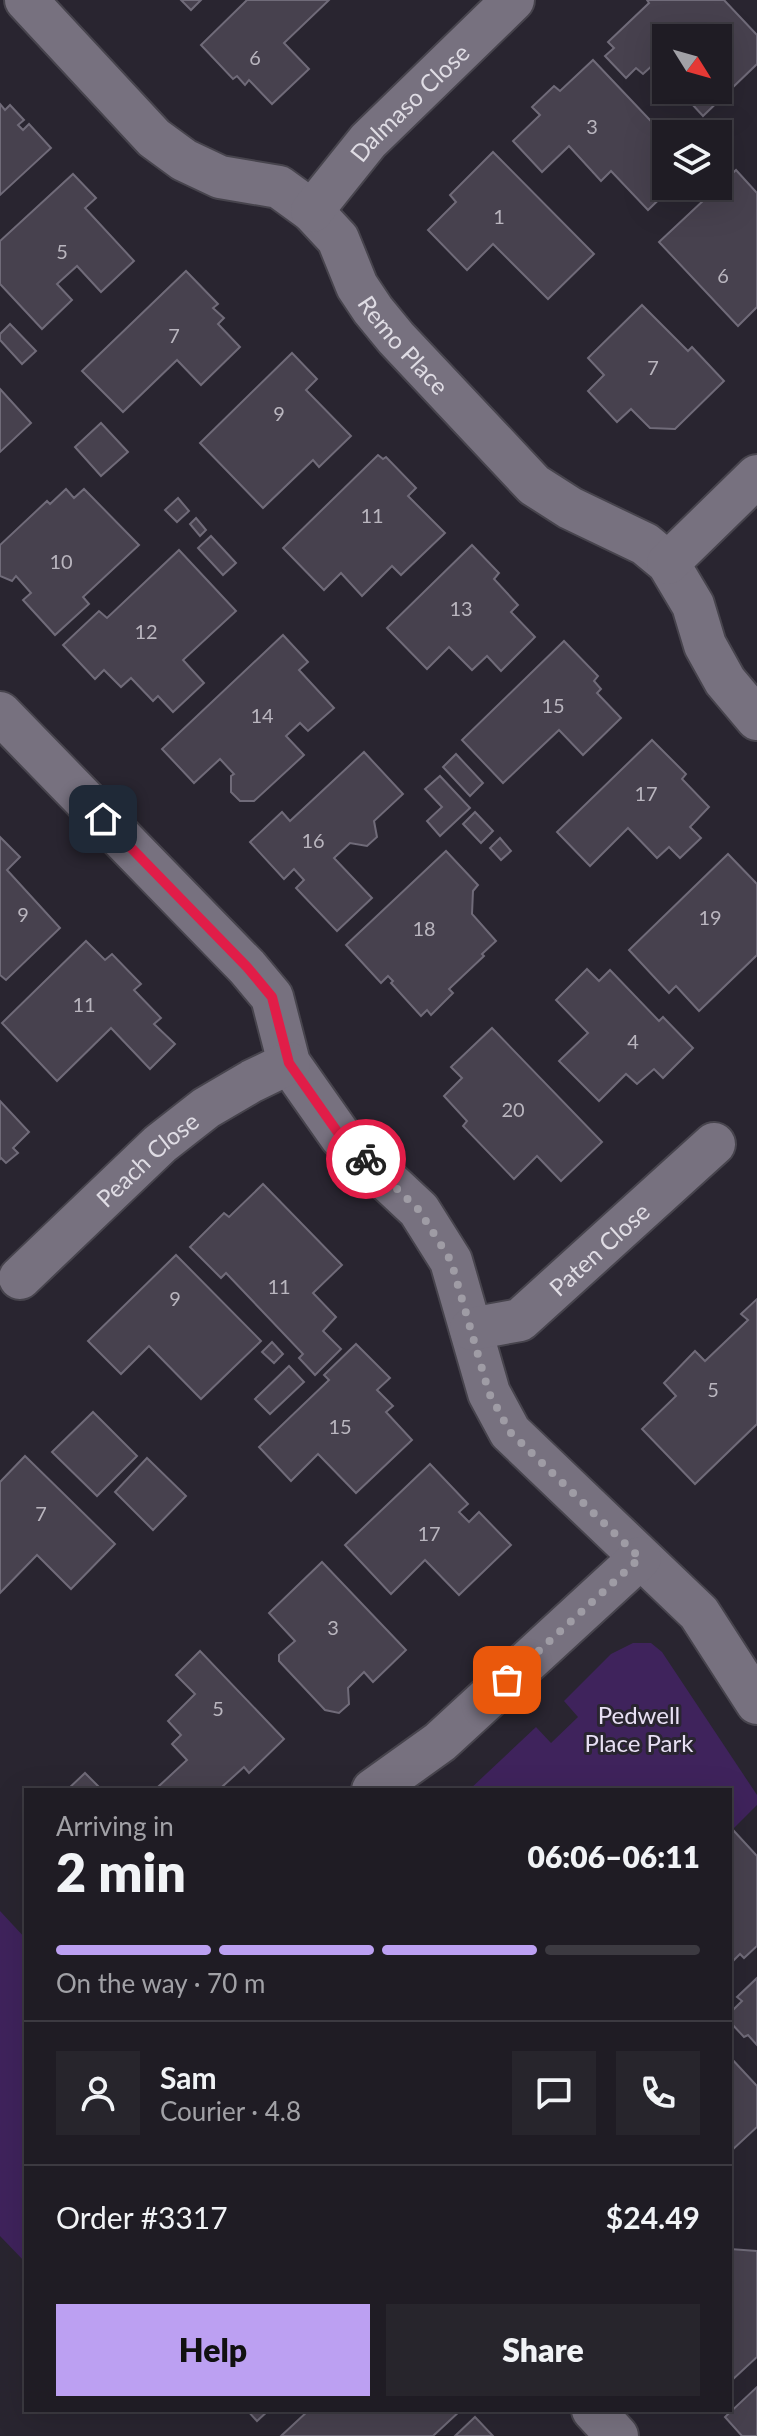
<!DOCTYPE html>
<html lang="en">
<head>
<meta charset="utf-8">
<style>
  :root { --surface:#1f1c24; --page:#27252c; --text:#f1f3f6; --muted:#a1a1a6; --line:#3c3a41; --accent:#bca0f2 }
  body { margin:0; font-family:Lato,sans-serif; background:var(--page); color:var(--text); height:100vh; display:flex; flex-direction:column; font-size:30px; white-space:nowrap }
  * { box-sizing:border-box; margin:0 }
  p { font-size:26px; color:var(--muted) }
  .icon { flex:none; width:44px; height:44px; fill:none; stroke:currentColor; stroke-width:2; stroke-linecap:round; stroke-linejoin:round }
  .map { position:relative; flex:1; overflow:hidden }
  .panel { position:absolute; left:24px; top:1788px; width:708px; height:624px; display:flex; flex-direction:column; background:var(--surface); border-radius:0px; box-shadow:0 8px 32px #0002,0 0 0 2px var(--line) }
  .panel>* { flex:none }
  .needle { width:52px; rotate:127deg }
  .fabs { position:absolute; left:652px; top:24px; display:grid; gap:16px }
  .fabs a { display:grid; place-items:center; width:80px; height:80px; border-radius:0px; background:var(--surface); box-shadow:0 8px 32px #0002,0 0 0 2px var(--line); font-size:40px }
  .pin { position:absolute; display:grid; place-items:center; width:68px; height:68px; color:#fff; margin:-34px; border-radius:16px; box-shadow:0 4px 12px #0006 }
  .courier { position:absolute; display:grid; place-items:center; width:80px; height:80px; margin:-40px; border:6px solid #e11d48; border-radius:50%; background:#fff; color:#222; box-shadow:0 2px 10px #0007 }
  .overview em { font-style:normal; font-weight:800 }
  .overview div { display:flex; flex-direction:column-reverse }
  .overview { display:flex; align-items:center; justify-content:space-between; height:136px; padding:0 32px }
  h1 { font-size:52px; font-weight:800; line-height:60px }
  .bar { display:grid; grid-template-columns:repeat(4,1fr); gap:12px 8px; align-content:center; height:96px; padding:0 32px }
  .bar i { height:10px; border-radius:6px; background:var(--line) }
  .bar .selected { background:var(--accent) }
  .bar p { grid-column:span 4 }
  .line { display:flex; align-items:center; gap:20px; padding:0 32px; border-top:2px solid var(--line) }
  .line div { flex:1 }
  .round { display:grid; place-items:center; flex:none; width:84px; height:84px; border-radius:0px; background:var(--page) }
  .primary-button { display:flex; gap:16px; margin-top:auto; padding:16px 32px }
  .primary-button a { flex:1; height:92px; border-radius:0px; background:var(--accent); color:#111; font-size:32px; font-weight:800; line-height:92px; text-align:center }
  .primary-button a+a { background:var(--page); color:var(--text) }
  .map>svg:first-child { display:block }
</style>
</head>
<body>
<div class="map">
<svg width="757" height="2436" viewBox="0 0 757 2436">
  <rect width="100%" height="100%" fill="#292530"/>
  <g fill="#3f235c">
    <path d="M633,1643H651L662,1652L757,1795V1805L730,1832V1790H469L536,1727L551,1743L578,1717L564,1701L611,1654Z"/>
    <path d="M0,1911L26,1939V2263L0,2236Z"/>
  </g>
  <g fill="#47414e" stroke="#706b79" stroke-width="2">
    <path d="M181,0H201L191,10Z"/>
    <path d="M247,0H329L284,43L309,69L272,104L249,80L245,85L237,76L233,79L201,45Z"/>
    <path d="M647,0H724L757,35V64L703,116L679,90H718V38H666V76L654,64L643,74L636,68L626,78L605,56L614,48L608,42L649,3Z"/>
    <path d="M593,60L666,137V186H673L648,210L611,171L601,181L569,146L542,172L513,141L540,115L532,107L554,86L560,91Z"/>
    <path d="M0,104L5,110L10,105L24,120L18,125L23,130L29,124L51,148L0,195Z"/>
    <path d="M493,152L594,254L548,299L493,244L467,270L428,230L456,202L450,195Z"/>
    <path d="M736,170L757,193V307L738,326L659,242Z"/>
    <path d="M73,174L96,198L85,208L134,261L101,292L77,266L57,284L72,300L42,329L0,284V241Z"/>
    <path d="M186,271L218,304L213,308L224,318L218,324L240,347L201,385L177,360L123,412L82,371Z"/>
    <path d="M642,305L688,351L692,347L724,381L675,429L650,428L631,409L617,422L588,391L604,375L588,358Z"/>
    <path d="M10,324L36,351L22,364L0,340V334Z"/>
    <path d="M292,353L317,379L306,390L351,436L319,467L313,460L263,508L200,443Z"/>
    <path d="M0,389L31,423L0,452Z"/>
    <path d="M101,423L128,452L101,476L75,447Z"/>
    <path d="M378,455L383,459L386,457L416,488L408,496L445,533L401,575L392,566L362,596L341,573L324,590L283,548Z"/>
    <path d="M66,489L74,498L84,489L139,545L83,597L89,604L55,635L23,600L31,593L16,576L12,581L0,576V545L47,501L50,504Z"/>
    <path d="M178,498L189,511L177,522L165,510Z"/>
    <path d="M196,518L206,530L200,536L190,524Z"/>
    <path d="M211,536L236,563L223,575L198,548Z"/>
    <path d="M472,545L499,573L494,579L518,605L511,612L535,637L501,671L487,656L472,670L449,647L427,669L387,628Z"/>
    <path d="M179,550L236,611L183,660L204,683L173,712L158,696L153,701L131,678L121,687L104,670L95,679L63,645L99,611L107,618Z"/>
    <path d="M283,635L308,662L299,670L334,708L308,731L300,723L286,736L304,755L254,801H240L231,792V776L234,774L220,759L194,783L162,749Z"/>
    <path d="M564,641L598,676L594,681L601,689L597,693L621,718L583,755L559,730L503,783L462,740Z"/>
    <path d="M652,740L686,774L682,779L709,807L690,827L701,838L680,858L669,847L657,858L628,828L590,866L557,832Z"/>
    <path d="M364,752L403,794L374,821L377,837L367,846L350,843L334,858L372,898L337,931L296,888L304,880L294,869L284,879L250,842L282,812L290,821Z"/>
    <path d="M456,754L483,783L470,796L443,767Z"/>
    <path d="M440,776L470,808L440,836L427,821L442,807L425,789Z"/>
    <path d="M475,812L493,831L481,843L463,824Z"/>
    <path d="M0,837L20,857L7,870L60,928L6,980L0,975Z"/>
    <path d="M500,838L511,851L501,860L490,848Z"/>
    <path d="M446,851L478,885L473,891L472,914L496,941L482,954L484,956L449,989L453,993L431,1015L427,1010L421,1016L391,983L393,981L388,976L381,983L346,945Z"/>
    <path d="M728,854L757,884V955L699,1011L676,986L669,993L629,950Z"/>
    <path d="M86,941L105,960L112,954L141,984L134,990L161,1018L154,1024L175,1044L150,1069L111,1028L57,1081L2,1023Z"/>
    <path d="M587,969L599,981L610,970L659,1021L663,1017L693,1048L663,1078L654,1069L637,1084L626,1074L599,1101L559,1061L588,1033L556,1000Z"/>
    <path d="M492,1028L602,1142L561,1181L537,1156L514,1179L463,1126L467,1121L444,1096L462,1078L451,1067Z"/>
    <path d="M0,1101L29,1132L13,1148L18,1153L6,1163L1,1158L0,1159Z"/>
    <path d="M263,1184L342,1265L313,1293L336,1317L323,1331L341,1349L315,1375L299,1358L303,1354L226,1273L221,1278L190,1247L224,1213L229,1217Z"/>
    <path d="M176,1255L261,1341L201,1399L149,1346L121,1374L88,1341Z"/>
    <path d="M757,1299V1424L695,1484L642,1429L676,1396L664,1383L695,1351L705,1361L748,1320L741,1314Z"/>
    <path d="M272,1342L283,1354L274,1363L262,1352Z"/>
    <path d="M356,1344L390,1378L377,1390L393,1406L386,1412L412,1440L356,1493L318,1454L291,1481L259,1447L329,1380L324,1375Z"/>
    <path d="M289,1366L304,1382L270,1414L255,1399Z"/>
    <path d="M93,1412L137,1456L97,1496L52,1452Z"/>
    <path d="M25,1456L115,1544L71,1589L37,1555L0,1593V1482Z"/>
    <path d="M147,1458L186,1496L153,1530L115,1492Z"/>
    <path d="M430,1464L468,1504L459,1512L469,1522L479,1512L511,1545L459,1595L425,1560L391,1594L345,1545Z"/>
    <path d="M322,1562L406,1650L373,1682L364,1672L348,1688L349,1704L339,1713L325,1710L279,1661V1655L295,1641L269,1613Z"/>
    <path d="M200,1651L284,1739L249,1773L244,1767L223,1786L226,1790H164L159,1786L187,1760L172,1744L181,1735L168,1721L195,1694L176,1675Z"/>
    <path d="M85,1773L102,1790H67Z"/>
    <path d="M734,1831L757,1856V1946L744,1958L740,1954L730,1964V1835Z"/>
    <path d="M757,1978V2045L748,2035L744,2037L730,2022V2013L742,2001L737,1997Z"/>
    <path d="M730,2057L757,2086V2127L730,2152Z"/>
    <path d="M730,2249L757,2251V2357L731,2381Z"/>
    <path d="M757,2387V2436H742L725,2417Z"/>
    <path d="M247,2410H269L257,2421Z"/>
    <path d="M309,2410H461L433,2436H281Z"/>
    <path d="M475,2417L493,2436H455Z"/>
  </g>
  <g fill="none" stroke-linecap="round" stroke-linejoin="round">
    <defs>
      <g id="street">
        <path id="s1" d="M26,0L154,138L184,160L220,177L279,187L312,211L338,239L357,286L373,310L396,338L534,485L570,508L645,544L668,563L693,605L705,645L725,681L757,719"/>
        <path id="s2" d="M312,211L368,141L513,0"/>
        <path d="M668,563L757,476"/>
        <path d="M0,713L247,967L272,997L289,1063L341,1137L419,1210L451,1261L489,1393L510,1432L699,1613L757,1703"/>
        <path id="s3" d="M20,1278L160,1144L206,1108L252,1081L289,1063"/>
        <path id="s4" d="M471,1329L520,1320L714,1144"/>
        <path d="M373,1790L440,1742L640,1558"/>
        <path d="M593,2410L617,2436"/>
      </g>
    </defs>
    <use href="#street" stroke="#47444d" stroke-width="46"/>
    <use href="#street" stroke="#77717f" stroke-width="42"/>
  </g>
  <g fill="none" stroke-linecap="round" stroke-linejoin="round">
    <path stroke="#9f9ca5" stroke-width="8" stroke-dasharray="0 14.4" d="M366,1159L419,1210L451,1261L489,1393L510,1432L640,1558L507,1680"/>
    <path stroke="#e11d48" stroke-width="10" d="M103,819L247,967L272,997L289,1063L341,1137L366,1159"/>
  </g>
  <g text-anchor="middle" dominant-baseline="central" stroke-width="6" stroke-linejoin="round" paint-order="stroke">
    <g font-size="20" fill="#b9b5be">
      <text x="255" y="57">6</text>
      <text x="592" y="126">3</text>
      <text x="499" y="216">1</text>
      <text x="62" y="251">5</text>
      <text x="723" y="275">6</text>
      <text x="174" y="335">7</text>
      <text x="653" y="367">7</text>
      <text x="279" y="413">9</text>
      <text x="372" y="515">11</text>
      <text x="61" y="561">10</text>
      <text x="461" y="608">13</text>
      <text x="146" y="631">12</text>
      <text x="553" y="705">15</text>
      <text x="262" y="715">14</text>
      <text x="646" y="793">17</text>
      <text x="313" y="840">16</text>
      <text x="23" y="914">9</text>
      <text x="710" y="917">19</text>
      <text x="424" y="928">18</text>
      <text x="84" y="1004">11</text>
      <text x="633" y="1041">4</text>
      <text x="513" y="1109">20</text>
      <text x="279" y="1286">11</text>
      <text x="175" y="1298">9</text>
      <text x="713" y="1389">5</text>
      <text x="340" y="1426">15</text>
      <text x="41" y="1513">7</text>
      <text x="429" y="1533">17</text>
      <text x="333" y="1627">3</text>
      <text x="218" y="1708">5</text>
    </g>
    <g font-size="24" fill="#dfdce4" stroke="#292530">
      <text stroke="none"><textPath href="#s2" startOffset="146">Dalmaso Close</textPath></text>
      <text stroke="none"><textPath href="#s1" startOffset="530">Remo Place</textPath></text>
      <text stroke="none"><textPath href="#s3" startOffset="174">Peach Close</textPath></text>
      <text stroke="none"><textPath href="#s4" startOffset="156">Paten Close</textPath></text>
    </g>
    <g font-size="24" fill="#e8e0f4" stroke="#292530">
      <text x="639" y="1714">Pedwell<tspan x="639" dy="28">Place Park</tspan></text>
    </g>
  </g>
</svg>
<div class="fabs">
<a><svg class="needle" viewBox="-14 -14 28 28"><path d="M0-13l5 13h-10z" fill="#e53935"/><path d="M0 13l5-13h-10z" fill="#a1a1a6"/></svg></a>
<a><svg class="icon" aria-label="layers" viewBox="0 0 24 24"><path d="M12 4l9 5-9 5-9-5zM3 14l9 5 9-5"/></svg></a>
</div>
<div class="pin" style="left:507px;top:1680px;background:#ea580c"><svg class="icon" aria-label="bag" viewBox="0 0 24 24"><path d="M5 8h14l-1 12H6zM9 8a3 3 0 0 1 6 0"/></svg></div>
<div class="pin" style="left:103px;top:819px;background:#1f2937"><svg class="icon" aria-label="home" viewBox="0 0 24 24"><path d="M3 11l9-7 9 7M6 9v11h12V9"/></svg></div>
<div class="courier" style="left:366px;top:1159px"><svg class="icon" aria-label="bike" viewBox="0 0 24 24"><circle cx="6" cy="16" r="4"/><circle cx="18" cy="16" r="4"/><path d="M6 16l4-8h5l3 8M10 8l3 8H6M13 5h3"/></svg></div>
<section class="panel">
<div class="overview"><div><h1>2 min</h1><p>Arriving in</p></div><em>06:06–06:11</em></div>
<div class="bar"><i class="selected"></i><i class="selected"></i><i class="selected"></i><i></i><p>On the way · 70 m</p></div>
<div class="line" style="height:144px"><a class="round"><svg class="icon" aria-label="person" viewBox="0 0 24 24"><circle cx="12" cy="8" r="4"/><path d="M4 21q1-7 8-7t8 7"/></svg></a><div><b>Sam</b><p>Courier · 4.8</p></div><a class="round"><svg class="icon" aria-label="chat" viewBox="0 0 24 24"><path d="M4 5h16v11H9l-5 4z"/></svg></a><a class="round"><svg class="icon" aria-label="phone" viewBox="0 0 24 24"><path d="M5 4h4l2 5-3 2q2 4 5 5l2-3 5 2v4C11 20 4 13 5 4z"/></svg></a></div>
<div class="line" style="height:104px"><div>Order #3317</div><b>$24.49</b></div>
<div class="primary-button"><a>Help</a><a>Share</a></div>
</section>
</div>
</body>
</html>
